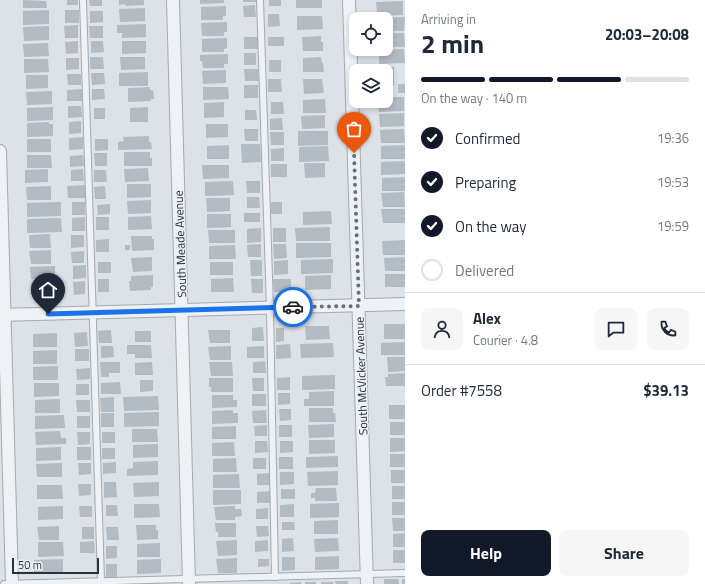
<!DOCTYPE html>
<html lang="en">
<head>
<meta charset="utf-8">
<style>
  :root { --surface:#fff; --page:#f6f6f7; --text:#1f2937; --muted:#747a83; --line:#e0e1e3; --accent:#111827 }
  body { margin:0; font-family:"Titillium Web",sans-serif; background:var(--page); color:var(--text); height:100vh; display:flex; flex-direction:column; font-size:15px; white-space:nowrap }
  * { box-sizing:border-box; margin:0 }
  p { font-size:13px; color:var(--muted) }
  .icon { flex:none; width:22px; height:22px; fill:none; stroke:currentColor; stroke-width:2; stroke-linecap:round; stroke-linejoin:round }
  .map { position:relative; flex:1; overflow:hidden }
  .drawer { display:flex; flex-direction:column; background:var(--surface); width:300px }
  .drawer>* { flex:none }
  .tools { position:absolute; left:349px; top:12px; display:grid; gap:8px }
  .tools a { display:grid; place-items:center; width:44px; height:44px; border-radius:8px; background:var(--surface); box-shadow:0 2px 6px #0003; font-size:20px }
  .scale { position:absolute; left:12px; bottom:10px; width:87px; box-sizing:border-box; padding-left:4px; border:2px solid #26323d; border-top:0; font-size:11px; line-height:14px; white-space:nowrap; color:#26323d; -webkit-text-stroke:3px #ebf1f4; paint-order:stroke }
  .pin { position:absolute; display:grid; place-items:center; width:34px; height:34px; color:#fff; margin:-41px -17px; border-radius:50% 50% 50% 0; rotate:-45deg; box-shadow:0 0 4px #0007 }
  .pin .icon { rotate:45deg }
  .courier { position:absolute; display:grid; place-items:center; width:40px; height:40px; margin:-20px; border:3px solid #1a73e8; border-radius:50%; background:#fff; color:#222; box-shadow:0 1px 5px #0007 }
  .overview em { font-style:normal; font-weight:700 }
  .overview div { display:flex; flex-direction:column-reverse }
  .overview { display:flex; align-items:center; justify-content:space-between; height:68px; padding:0 16px }
  h1 { font-size:26px; font-weight:700; line-height:30px }
  .bar { display:grid; grid-template-columns:repeat(4,1fr); gap:6px 4px; align-content:center; height:48px; padding:0 16px }
  .bar i { height:5px; border-radius:3px; background:var(--line) }
  .bar .active { background:var(--accent) }
  .bar p { grid-column:span 4 }
  .line { display:flex; align-items:center; gap:10px; padding:0 16px; border-top:1px solid var(--line) }
  .line div { flex:1 }
  .round { display:grid; place-items:center; flex:none; width:42px; height:42px; border-radius:8px; background:var(--page) }
  ol { padding:0 16px; list-style:none }
  li { display:flex; align-items:center; gap:12px; height:44px }
  li p { margin-inline-start:auto }
  li .icon { padding:4px; border-radius:50%; background:var(--accent); color:#fff; stroke-width:4 }
  li:last-child { color:var(--muted) }
  li i { width:22px; height:22px; border:2px solid var(--line); border-radius:50% }
  .cta { display:flex; gap:8px; margin-top:auto; padding:8px 16px }
  .cta a { flex:1; height:46px; border-radius:8px; background:var(--accent); color:#fff; font-size:16px; font-weight:700; line-height:46px; text-align:center }
  .cta a+a { background:var(--page); color:var(--text) }
  main { display:flex; flex:1; min-height:0 }
  .map>svg:first-child { display:block }
</style>
</head>
<body>
<main>
<div class="map">
<svg width="405" height="584" viewBox="0 0 405 584">
  <rect width="100%" height="100%" fill="#dce2e6"/>
  <g fill="#b4bcc3">
    <path d="M23,0L46,1L47,8H23Z"/>
    <rect x="67" y="0" width="11" height="5"/>
    <path d="M89,0H102V6H90Z"/>
    <path d="M119,0H144V5L125,6V4L119,5Z"/>
    <path d="M200,0H224V3L200,4Z"/>
    <rect x="243" y="0" width="13" height="2"/>
    <rect x="269" y="0" width="12" height="6"/>
    <rect x="296" y="0" width="26" height="8"/>
    <path d="M403,1V15L380,16V14L377,13L376,2Z"/>
    <path d="M255,5L256,17H244L243,6Z"/>
    <path d="M226,6V16H223V20H201V7Z"/>
    <path d="M145,8V21L120,22L119,9Z"/>
    <path d="M49,10V24L23,25V11Z"/>
    <rect x="65" y="10" width="14" height="13"/>
    <path d="M90,11H103V22L90,23Z"/>
    <path d="M268,14H279L280,26L268,27Z"/>
    <path d="M297,16H322L323,29L297,30Z"/>
    <path d="M405,17L404,31H386V19H377V18Z"/>
    <path d="M227,22V32H224V36H202L201,23Z"/>
    <path d="M146,24V37L122,38V33H117V25Z"/>
    <path d="M78,25V38H65L64,26Z"/>
    <path d="M49,26V40L24,41L23,27Z"/>
    <path d="M89,26H103V38H90Z"/>
    <path d="M386,33H404L405,47H386Z"/>
    <path d="M321,36V42H323V51H303L302,37Z"/>
    <rect x="244" y="37" width="14" height="12"/>
    <rect x="268" y="37" width="16" height="9"/>
    <path d="M227,38V48L224,49V52H202V39Z"/>
    <path d="M78,41V53L66,54L65,42Z"/>
    <path d="M91,41H103L104,52L91,53Z"/>
    <path d="M122,41H146V53L122,54Z"/>
    <path d="M48,43L49,56L24,57L23,44Z"/>
    <path d="M404,49L405,63L379,64V50Z"/>
    <rect x="244" y="53" width="12" height="12"/>
    <path d="M228,54V64H224V68H203L202,61H200V55Z"/>
    <path d="M90,57H103L104,69H90Z"/>
    <path d="M120,57H145V69L121,70Z"/>
    <path d="M321,57L322,63H323L324,72H303V58Z"/>
    <path d="M66,58H79V69L66,70Z"/>
    <path d="M24,59H48L49,72L24,73Z"/>
    <rect x="269" y="60" width="12" height="12"/>
    <path d="M379,67H394V86H386V71H379Z"/>
    <path d="M244,69H258L259,81H245Z"/>
    <path d="M226,70V83L203,84L202,71Z"/>
    <path d="M148,72V86H119V73Z"/>
    <path d="M91,73H104L105,84L92,85Z"/>
    <path d="M67,74H81V85H68Z"/>
    <path d="M26,75H48V88L26,89Z"/>
    <path d="M268,79H281L282,92H268Z"/>
    <path d="M303,79H322L324,93L304,94Z"/>
    <rect x="398" y="84" width="7" height="9"/>
    <rect x="244" y="85" width="14" height="13"/>
    <path d="M150,87V90H153L154,99H151V101L128,102V88Z"/>
    <path d="M203,87H228L229,99L203,100Z"/>
    <path d="M82,89V101H67V90Z"/>
    <path d="M92,89H104L105,99L92,100Z"/>
    <path d="M52,91V104L27,105L26,92Z"/>
    <path d="M386,97H404V111L379,112L378,101H386Z"/>
    <path d="M325,99L326,113H303V100Z"/>
    <path d="M224,102V117L204,118V103Z"/>
    <path d="M271,102H283L284,114H271Z"/>
    <path d="M68,106H81L82,117L68,118Z"/>
    <path d="M53,107V120L27,121V108Z"/>
    <path d="M148,107V122H130V108Z"/>
    <rect x="94" y="108" width="11" height="11"/>
    <path d="M245,110H256L257,120H245Z"/>
    <path d="M404,113V126L380,127L379,114Z"/>
    <path d="M325,115V128L302,129L301,116Z"/>
    <path d="M282,118L283,130H270V119Z"/>
    <path d="M81,121V133L69,134V122Z"/>
    <path d="M49,122V124H53V136L27,137V123Z"/>
    <path d="M206,124H228V137L206,138Z"/>
    <path d="M244,129H258V141H245Z"/>
    <path d="M404,129L405,143H381L380,130Z"/>
    <path d="M298,131H328V145L298,146Z"/>
    <path d="M270,132H284V145H271Z"/>
    <path d="M149,136V142H151L152,149L118,150V142L124,141L123,137Z"/>
    <path d="M83,137V149L69,150V138Z"/>
    <rect x="27" y="139" width="24" height="13"/>
    <path d="M95,139H108V150L95,151Z"/>
    <path d="M241,144H260L261,162L242,163Z"/>
    <path d="M229,145V159H207V146Z"/>
    <path d="M405,145V159H381V146Z"/>
    <path d="M328,146L329,161L299,162V147Z"/>
    <path d="M284,148V161H271V149Z"/>
    <path d="M124,152H150V158H152V166H124Z"/>
    <path d="M94,153H107V166H95Z"/>
    <path d="M27,155H51L52,168H27Z"/>
    <path d="M83,155L84,166L70,167V156Z"/>
    <path d="M405,161V174L381,175V162Z"/>
    <path d="M304,163H325V177L305,178Z"/>
    <rect x="271" y="164" width="16" height="13"/>
    <path d="M202,165H229V178L203,179Z"/>
    <path d="M148,168L149,181L125,182L124,169Z"/>
    <path d="M48,169V182L25,183V170Z"/>
    <path d="M83,169L84,181H71V170Z"/>
    <path d="M94,170H106L107,182H94Z"/>
    <path d="M405,177V191H382V178Z"/>
    <path d="M233,181L234,195L205,196V182Z"/>
    <path d="M246,181H260V193H247Z"/>
    <path d="M127,184H151V197L127,198Z"/>
    <path d="M85,185V198H68L67,186Z"/>
    <path d="M51,186V200H27L26,187Z"/>
    <path d="M105,186L106,199H95L94,187Z"/>
    <path d="M404,192L405,207H383L381,193Z"/>
    <path d="M247,197H259L260,208H247Z"/>
    <path d="M206,198H230V211L207,212Z"/>
    <path d="M151,200V213L128,214L127,201Z"/>
    <path d="M61,202V216L27,217V203Z"/>
    <rect x="72" y="202" width="13" height="13"/>
    <rect x="271" y="202" width="11" height="12"/>
    <path d="M110,204V214L98,215L97,205Z"/>
    <path d="M381,209H405V223H383Z"/>
    <path d="M331,211L332,224L303,225V212Z"/>
    <rect x="244" y="213" width="16" height="9"/>
    <path d="M207,214H231V227L207,228Z"/>
    <path d="M151,216L152,229L128,230V217Z"/>
    <path d="M85,217V231H72V218Z"/>
    <rect x="96" y="217" width="13" height="13"/>
    <path d="M61,218L62,232L27,233V219Z"/>
    <path d="M330,227V241H296L295,228Z"/>
    <path d="M261,228V242L247,243V229Z"/>
    <rect x="273" y="228" width="13" height="14"/>
    <path d="M208,230H235V243H209Z"/>
    <path d="M50,234L51,248H30L29,235Z"/>
    <path d="M71,235H84V247L71,248Z"/>
    <path d="M131,236H152V239H154V250L132,251Z"/>
    <path d="M109,239V252H96V240Z"/>
    <path d="M405,240V255H383L382,241Z"/>
    <path d="M296,243H331V257L296,258Z"/>
    <path d="M261,244V257H248L247,245Z"/>
    <path d="M273,244H286L287,258L274,259Z"/>
    <rect x="125" y="245" width="5" height="5"/>
    <path d="M235,245L236,259H209V246Z"/>
    <path d="M51,250V264H31L29,251Z"/>
    <path d="M84,251V263H72L71,252Z"/>
    <path d="M152,257V271L133,272L131,258Z"/>
    <path d="M405,257V271H385L384,258Z"/>
    <path d="M333,259V273L301,274V260Z"/>
    <path d="M250,260H262V276H251Z"/>
    <path d="M288,260V274L274,275V261Z"/>
    <rect x="98" y="262" width="13" height="11"/>
    <rect x="210" y="262" width="23" height="13"/>
    <path d="M86,265V278L73,279V266Z"/>
    <path d="M55,266V279H31L30,267Z"/>
    <rect x="385" y="274" width="20" height="13"/>
    <path d="M153,275V287H151V290L130,291L129,281H131V276Z"/>
    <path d="M331,275V289L305,290V276Z"/>
    <path d="M233,278L234,292H211V279Z"/>
    <rect x="98" y="279" width="11" height="13"/>
    <path d="M251,279H263V293H252Z"/>
    <path d="M273,279H291V292H274Z"/>
    <path d="M85,281V294L74,295L73,282Z"/>
    <path d="M55,282L56,295H31V283Z"/>
    <rect x="384" y="324" width="21" height="15"/>
    <path d="M305,326H329L330,339L306,340Z"/>
    <path d="M263,327L264,341H252V328Z"/>
    <path d="M276,328H284V341L276,342Z"/>
    <path d="M111,330L112,343H99L98,331Z"/>
    <path d="M208,330H230V343H210Z"/>
    <rect x="135" y="331" width="16" height="11"/>
    <path d="M87,332L88,346L75,347L74,333Z"/>
    <path d="M57,333V347H33V334Z"/>
    <path d="M405,342V355H381V343Z"/>
    <path d="M333,343L334,357L301,358L300,344Z"/>
    <path d="M290,344L291,358L276,359V345Z"/>
    <path d="M127,345H151L152,358H135V354H127Z"/>
    <path d="M101,346H113L114,357L101,358Z"/>
    <path d="M231,346V360H210L208,347Z"/>
    <path d="M264,346V358H247V347Z"/>
    <rect x="75" y="349" width="14" height="12"/>
    <path d="M57,350V364H33V351Z"/>
    <path d="M387,357H405V371L388,372Z"/>
    <path d="M265,361L266,373H253V362Z"/>
    <path d="M100,362H120V373H109V377H101Z"/>
    <path d="M152,362L153,375H135V363Z"/>
    <path d="M209,362H232L233,376H211Z"/>
    <path d="M58,366V380H33V367Z"/>
    <path d="M90,368V379L77,380L76,369Z"/>
    <path d="M405,373V386H386L385,377H388V374Z"/>
    <path d="M335,375V389L302,390V376Z"/>
    <path d="M290,377V390H277V378Z"/>
    <path d="M209,378H233V392H211V387H209Z"/>
    <path d="M252,378H264V391H253Z"/>
    <path d="M140,380H153V391L140,392Z"/>
    <path d="M120,382L121,394H101V383Z"/>
    <path d="M34,383H59V396L34,397Z"/>
    <rect x="76" y="384" width="13" height="11"/>
    <path d="M334,391V406H304V399H309V392Z"/>
    <path d="M278,393H290V404L278,405Z"/>
    <rect x="252" y="394" width="14" height="12"/>
    <path d="M212,395H233V400H237V407L212,408Z"/>
    <path d="M158,396L159,410L124,411L123,397Z"/>
    <path d="M114,397V412H101L100,398Z"/>
    <path d="M60,399V413H35V400Z"/>
    <path d="M76,400H90V412H77Z"/>
    <rect x="389" y="405" width="16" height="14"/>
    <path d="M309,408H333V413H335L336,422H309Z"/>
    <path d="M279,409H291V420L280,421Z"/>
    <path d="M233,410V413H238V423L212,424V411Z"/>
    <path d="M266,410L267,423H253L252,411Z"/>
    <path d="M159,412V426L124,427V413Z"/>
    <rect x="101" y="413" width="13" height="14"/>
    <path d="M64,415L65,428L35,429V416Z"/>
    <rect x="77" y="416" width="13" height="12"/>
    <rect x="390" y="422" width="15" height="13"/>
    <path d="M334,424V437L309,438L308,425Z"/>
    <path d="M267,425V436H255L254,426Z"/>
    <rect x="279" y="425" width="13" height="12"/>
    <path d="M236,426V439H212V427Z"/>
    <path d="M132,429H157L158,442H132Z"/>
    <path d="M60,431L61,438H66V444L36,445L35,432Z"/>
    <path d="M77,432H90V444L78,445Z"/>
    <rect x="102" y="432" width="13" height="11"/>
    <path d="M390,438H405V451L390,452Z"/>
    <path d="M309,440H335V453L309,454Z"/>
    <path d="M255,441H267L268,452L255,453Z"/>
    <path d="M280,441H293V452L280,453Z"/>
    <path d="M234,442L235,456H212V443Z"/>
    <path d="M158,444V457L133,458V445Z"/>
    <path d="M61,447V460L36,461V448Z"/>
    <rect x="77" y="447" width="14" height="13"/>
    <rect x="102" y="448" width="13" height="11"/>
    <rect x="390" y="454" width="15" height="13"/>
    <path d="M338,456V467L306,468V457Z"/>
    <rect x="279" y="457" width="14" height="12"/>
    <path d="M236,458L237,472H213V459Z"/>
    <rect x="253" y="458" width="13" height="11"/>
    <path d="M158,461V475L127,476V469L133,468V462Z"/>
    <path d="M116,462V473L103,474V463Z"/>
    <path d="M62,463V477H37L36,464Z"/>
    <path d="M78,463H91V474L79,475Z"/>
    <rect x="391" y="470" width="14" height="13"/>
    <path d="M338,471V485L308,486L307,472Z"/>
    <path d="M280,472H294V484L280,485Z"/>
    <path d="M270,473L271,485H257V474Z"/>
    <path d="M239,474L240,488H213V475Z"/>
    <path d="M104,482H116L117,497L104,498Z"/>
    <path d="M159,482V496L134,497L133,483Z"/>
    <path d="M78,484H91V495L79,496Z"/>
    <path d="M37,485H62L63,499H37Z"/>
    <rect x="392" y="486" width="13" height="13"/>
    <path d="M316,488H336L337,501H315V498H311V493H315Z"/>
    <rect x="281" y="489" width="14" height="10"/>
    <path d="M213,490H241V504L213,505Z"/>
    <path d="M270,491V503H257V492Z"/>
    <rect x="392" y="502" width="13" height="13"/>
    <path d="M339,503V517L310,518V504Z"/>
    <path d="M134,504H159L160,517L134,518Z"/>
    <path d="M294,504V517H280V505Z"/>
    <path d="M106,505H117L118,516H106Z"/>
    <path d="M63,506V519L38,520V507Z"/>
    <path d="M79,506H92V517H80Z"/>
    <path d="M235,506V509H241L242,516L235,517V520H216L214,507Z"/>
    <path d="M268,508V519H256V509Z"/>
    <path d="M392,518H405V531H393Z"/>
    <path d="M338,520V534H314V521Z"/>
    <path d="M282,522H294L295,530H282Z"/>
    <path d="M215,523H236V537H218V532H216Z"/>
    <path d="M136,525H156V530H158V539L137,540Z"/>
    <path d="M59,526V540H39L37,527Z"/>
    <path d="M256,526H268L269,536L257,537Z"/>
    <rect x="82" y="527" width="12" height="12"/>
    <path d="M106,527H118L119,540H107Z"/>
    <path d="M405,533V547H393V534Z"/>
    <path d="M293,538L294,551L282,552V539Z"/>
    <path d="M338,538L339,551L315,552L314,539Z"/>
    <path d="M237,540V555L218,556L216,541Z"/>
    <path d="M268,540V551L255,552V541Z"/>
    <path d="M94,541L95,553H80V542Z"/>
    <path d="M38,542H63L64,556L38,557Z"/>
    <path d="M160,543V557H137V544Z"/>
    <path d="M106,546H117V558L106,559Z"/>
    <rect x="393" y="550" width="12" height="13"/>
    <path d="M339,556V569L315,570V557Z"/>
    <path d="M282,557H295V570L282,571Z"/>
    <path d="M237,558V573H218L216,559Z"/>
    <path d="M63,559V572L34,573V560Z"/>
    <path d="M161,559V573L137,574V560Z"/>
    <path d="M258,559H269V566L258,567Z"/>
    <rect x="106" y="564" width="11" height="13"/>
    <path d="M384,579H398L399,584H384Z"/>
    <rect x="402" y="579" width="3" height="5"/>
    <path d="M335,581H348V584H336Z"/>
    <path d="M301,582V584H289V583Z"/>
    <rect x="305" y="582" width="11" height="2"/>
    <rect x="321" y="582" width="12" height="2"/>
  </g>
  <g fill="none" stroke-linecap="round" stroke-linejoin="round">
    <defs>
      <g id="service">
        <path d="M83,0L101,581"/>
        <path d="M260,0L270,308L275,577"/>
        <path d="M4,584L405,573"/>
      </g>
      <g id="minor">
        <path d="M173,0L189,584"/>
        <path d="M349,0L367,584"/>
        <path d="M0,151L12,584"/>
        <path d="M0,315L405,304"/>
      </g>
    </defs>
    <use href="#service" stroke="#a2aab0" stroke-width="8"/>
    <use href="#minor" stroke="#a2aab0" stroke-width="14"/>
    <use href="#service" stroke="#eff2f5" stroke-width="6"/>
    <use href="#minor" stroke="#eff2f5" stroke-width="12"/>
  </g>
  <g fill="none" stroke-linecap="round" stroke-linejoin="round">
    <path stroke="#667078" stroke-width="4" stroke-dasharray="0 7.2" d="M293,307L359,306L354,153"/>
    <path stroke="#1a73e8" stroke-width="5" d="M48,314L293,307"/>
  </g>
  <g text-anchor="middle" dominant-baseline="central" stroke-width="3" stroke-linejoin="round" paint-order="stroke">
    <g font-size="12" fill="#26323d" stroke="#ebf1f4">
      <text transform="translate(180 244) rotate(-92)">South Meade Avenue</text>
      <text transform="translate(361 376) rotate(-92)">South McVicker Avenue</text>
    </g>
  </g>
</svg>
<div class="tools">
<a><svg class="icon" aria-label="locate" viewBox="0 0 24 24"><circle cx="12" cy="12" r="6"/><path d="M12 2v4M12 18v4M2 12h4M18 12h4"/></svg></a>
<a><svg class="icon" aria-label="layers" viewBox="0 0 24 24"><path d="M12 4l9 5-9 5-9-5zM3 14l9 5 9-5"/></svg></a>
</div>
<div class="scale">50 m</div>
<div class="pin" style="left:354px;top:153px;background:#ea580c"><svg class="icon" aria-label="bag" viewBox="0 0 24 24"><path d="M5 8h14l-1 12H6zM9 8a3 3 0 0 1 6 0"/></svg></div>
<div class="pin" style="left:48px;top:314px;background:#1f2937"><svg class="icon" aria-label="home" viewBox="0 0 24 24"><path d="M3 11l9-7 9 7M6 9v11h12V9"/></svg></div>
<div class="courier" style="left:293px;top:307px"><svg class="icon" aria-label="car" viewBox="0 0 24 24"><path d="M5 17H2v-5l4-1 3-4h7l3 4 3 1v5h-3M9 17h6M6 11h13"/><circle cx="7" cy="17" r="2"/><circle cx="17" cy="17" r="2"/></svg></div>
</div>
<section class="drawer">
<div class="overview"><div><h1>2 min</h1><p>Arriving in</p></div><em>20:03–20:08</em></div>
<div class="bar"><i class="active"></i><i class="active"></i><i class="active"></i><i></i><p>On the way · 140 m</p></div>
<ol>
<li><svg class="icon" aria-label="check" viewBox="0 0 24 24"><path d="M5 12l5 5 9-10"/></svg>Confirmed<p>19:36</p></li>
<li><svg class="icon" aria-label="check" viewBox="0 0 24 24"><path d="M5 12l5 5 9-10"/></svg>Preparing<p>19:53</p></li>
<li><svg class="icon" aria-label="check" viewBox="0 0 24 24"><path d="M5 12l5 5 9-10"/></svg>On the way<p>19:59</p></li>
<li><i></i>Delivered</li>
</ol>
<div class="line" style="height:72px"><a class="round"><svg class="icon" aria-label="person" viewBox="0 0 24 24"><circle cx="12" cy="8" r="4"/><path d="M4 21q1-7 8-7t8 7"/></svg></a><div><b>Alex</b><p>Courier · 4.8</p></div><a class="round"><svg class="icon" aria-label="chat" viewBox="0 0 24 24"><path d="M4 5h16v11H9l-5 4z"/></svg></a><a class="round"><svg class="icon" aria-label="phone" viewBox="0 0 24 24"><path d="M5 4h4l2 5-3 2q2 4 5 5l2-3 5 2v4C11 20 4 13 5 4z"/></svg></a></div>
<div class="line" style="height:52px"><div>Order #7558</div><b>$39.13</b></div>
<div class="cta"><a>Help</a><a>Share</a></div>
</section>
</main>
</body>
</html>
